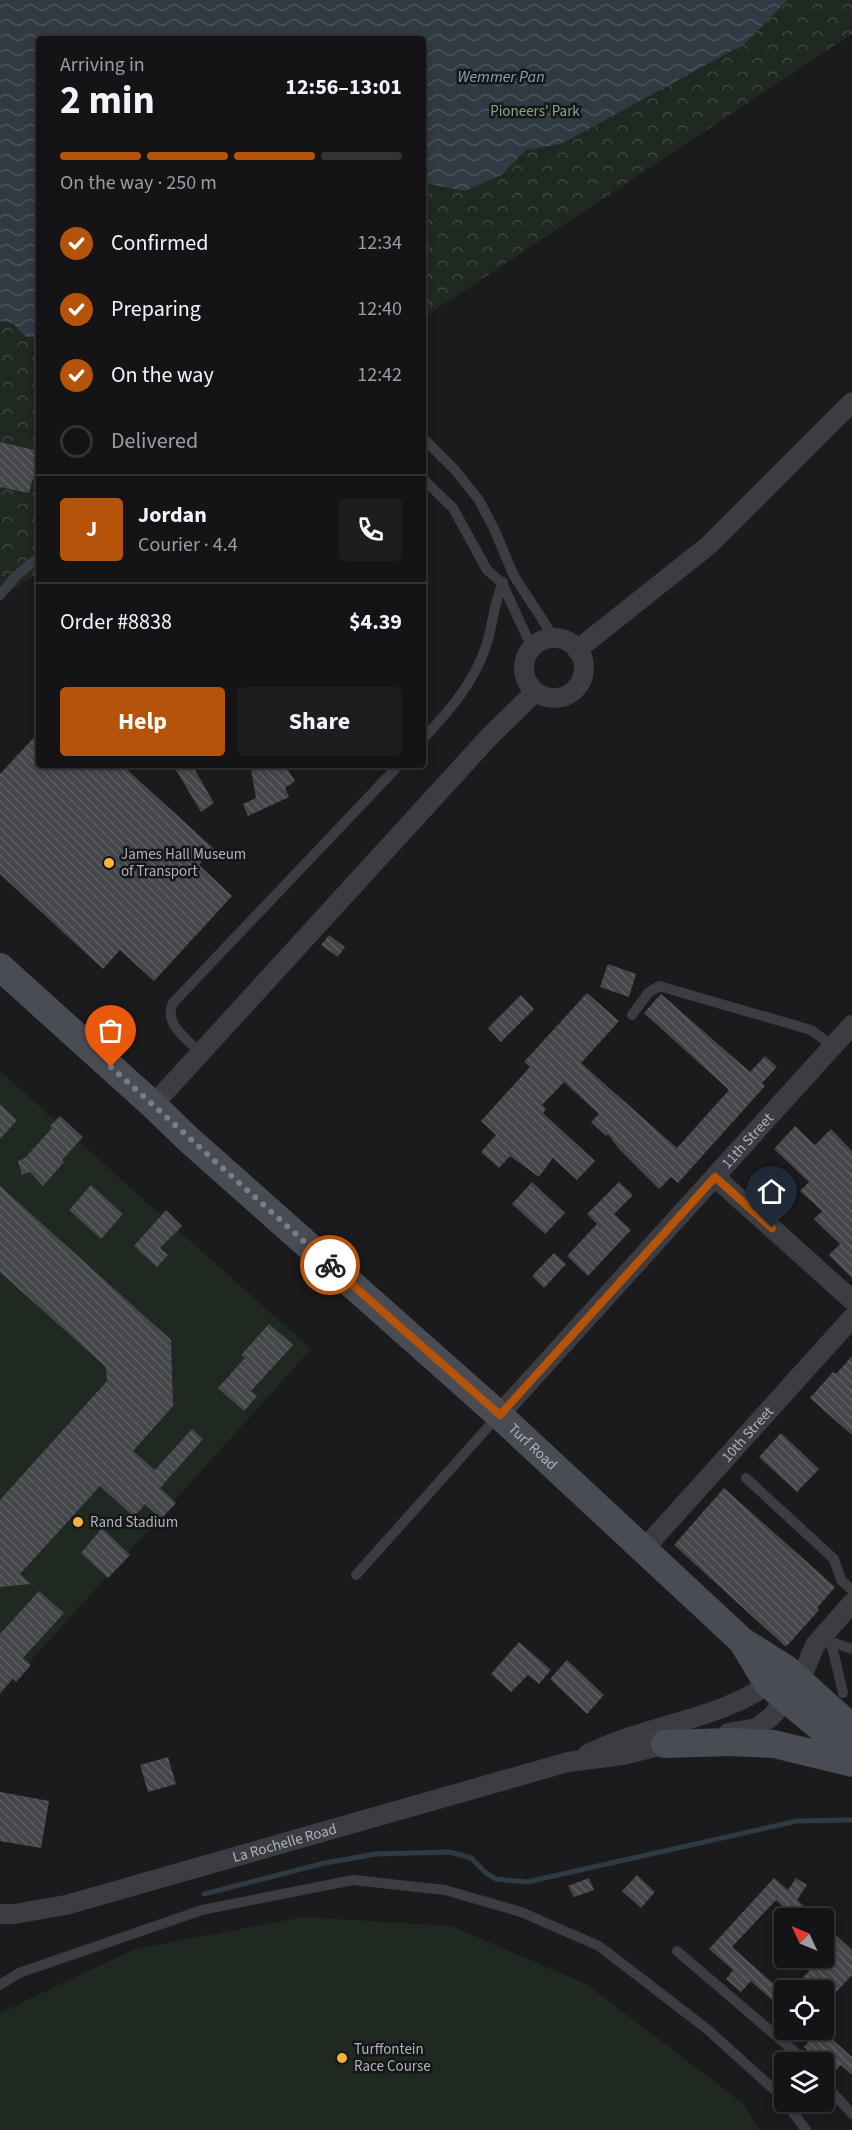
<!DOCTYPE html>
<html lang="en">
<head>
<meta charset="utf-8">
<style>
  :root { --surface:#141416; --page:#1d1d1f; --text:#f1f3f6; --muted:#9d9ea1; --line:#333335; --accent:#b45309 }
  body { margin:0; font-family:"Source Sans 3",sans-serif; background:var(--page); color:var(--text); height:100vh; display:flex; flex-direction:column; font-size:22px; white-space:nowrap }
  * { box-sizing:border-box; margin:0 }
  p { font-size:20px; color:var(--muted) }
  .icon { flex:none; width:33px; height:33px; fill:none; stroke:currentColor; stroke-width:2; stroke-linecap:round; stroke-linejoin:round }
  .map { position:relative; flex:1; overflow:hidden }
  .panel { position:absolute; left:36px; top:36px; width:390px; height:732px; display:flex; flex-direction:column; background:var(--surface); border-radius:6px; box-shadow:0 3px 9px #0003,0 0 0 2px var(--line) }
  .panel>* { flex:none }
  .needle { width:39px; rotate:314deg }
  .fabs { position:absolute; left:774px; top:1908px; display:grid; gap:12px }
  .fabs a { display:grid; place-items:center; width:60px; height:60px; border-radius:6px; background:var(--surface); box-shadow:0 3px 9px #0003,0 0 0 2px var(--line); font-size:30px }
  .pin { position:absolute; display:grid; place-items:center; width:51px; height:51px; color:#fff; margin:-62px -26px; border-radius:50% 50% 50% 0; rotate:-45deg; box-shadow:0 0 6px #0007 }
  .pin .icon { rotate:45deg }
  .courier { position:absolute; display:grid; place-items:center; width:60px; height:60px; margin:-30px; border:4px solid #b45309; border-radius:50%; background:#fff; color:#222; box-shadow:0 2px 8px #0007 }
  .headline em { font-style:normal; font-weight:700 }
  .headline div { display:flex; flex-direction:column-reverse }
  .headline { display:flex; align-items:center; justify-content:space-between; height:102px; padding:0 24px }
  h1 { font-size:39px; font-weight:700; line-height:45px }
  .bar { display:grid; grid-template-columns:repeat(4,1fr); gap:9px 6px; align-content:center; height:72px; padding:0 24px }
  .bar i { height:8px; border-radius:4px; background:var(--line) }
  .bar .on { background:var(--accent) }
  .bar p { grid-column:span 4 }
  .line { display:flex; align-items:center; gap:15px; padding:0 24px; border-top:2px solid var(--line) }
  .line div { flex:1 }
  .round { display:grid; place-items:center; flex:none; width:63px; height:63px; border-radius:6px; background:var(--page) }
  ol { padding:0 24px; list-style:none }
  li { display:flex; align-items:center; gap:18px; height:66px }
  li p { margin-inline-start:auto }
  li .icon { padding:6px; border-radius:50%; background:var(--accent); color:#fff; stroke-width:4 }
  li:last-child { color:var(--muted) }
  li i { width:33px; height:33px; border:3px solid var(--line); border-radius:50% }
  .primary-button { display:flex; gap:12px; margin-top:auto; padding:12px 24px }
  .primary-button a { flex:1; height:69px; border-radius:6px; background:var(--accent); color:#fff; font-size:24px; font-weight:700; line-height:69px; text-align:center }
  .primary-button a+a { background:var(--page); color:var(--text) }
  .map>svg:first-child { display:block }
</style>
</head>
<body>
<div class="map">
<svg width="852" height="2130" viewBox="0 0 852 2130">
  <defs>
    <pattern id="forest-crowns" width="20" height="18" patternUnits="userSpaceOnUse" patternTransform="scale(1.5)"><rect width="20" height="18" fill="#202921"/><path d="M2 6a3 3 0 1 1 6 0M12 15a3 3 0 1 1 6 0" fill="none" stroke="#3e463f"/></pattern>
    <pattern id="water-waves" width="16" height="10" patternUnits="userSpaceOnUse" patternTransform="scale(1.5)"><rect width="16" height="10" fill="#303a42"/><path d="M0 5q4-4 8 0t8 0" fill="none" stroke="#4b545b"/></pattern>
    <pattern id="building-back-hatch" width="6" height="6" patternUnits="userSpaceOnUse" patternTransform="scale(1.5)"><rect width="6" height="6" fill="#45464a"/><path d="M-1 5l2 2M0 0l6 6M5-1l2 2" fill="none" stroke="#5d5e62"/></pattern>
  </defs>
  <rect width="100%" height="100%" fill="#1b1b1d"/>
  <path fill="url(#forest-crowns)" d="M0,0H852V34L423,318V39H39V572L7,593L0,586Z"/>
  <g fill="#202921">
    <path d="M0,1071L311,1349L0,1695Z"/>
    <path d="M303,1917L451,1926L586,1984L743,2103L760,2130H0V2013L135,1949Z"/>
  </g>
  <path fill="url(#water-waves)" d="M0,0H788L744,44L561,144L526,150L501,175L465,191L423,183V39H39V337H26L13,323L0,321Z"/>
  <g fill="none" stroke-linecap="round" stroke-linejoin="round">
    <path stroke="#303a42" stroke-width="5" d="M204,1894L325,1863L376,1854L450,1852L471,1858L486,1873L496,1879L527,1882L797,1821L851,1820"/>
  </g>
  <g fill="url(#building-back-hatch)">
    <path d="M0,442L39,451V482L32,480L29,493L0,487Z"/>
    <path d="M39,732V765H122L214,849L199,865L232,896L154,981L120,950L103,969L0,874V774Z"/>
    <path d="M173,765H192L214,803L201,812Z"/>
    <path d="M253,765H285L295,781L285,788L289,797L248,816L243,804L256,798L251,771H253Z"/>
    <path d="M329,935L345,947L338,957L321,945Z"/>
    <path d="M608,964L636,974L629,997L600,987Z"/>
    <path d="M587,993L619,1021L581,1063L677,1148L729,1090L644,1013L661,994L750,1072L765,1056L777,1067L762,1083L765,1086L678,1183L671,1177L659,1189L619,1149L608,1134L606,1136L591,1122L599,1114L564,1082L542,1105L546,1109L543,1113L595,1161L577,1180L553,1158L539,1177L510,1156L499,1168L481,1152L496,1135L481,1121L530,1067L524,1062Z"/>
    <path d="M521,995L534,1009L501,1042L488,1028Z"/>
    <path d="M0,1104L17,1120L0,1139Z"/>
    <path d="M60,1116L83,1137L62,1160L64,1162L43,1186L30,1172L22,1175L18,1161L25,1158L52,1128L50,1126Z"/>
    <path d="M795,1126L815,1145L831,1129L852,1151V1278L829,1255L840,1244L814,1219L822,1211L800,1191L809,1182L774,1149Z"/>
    <path d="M532,1182L565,1213L545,1234L512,1204Z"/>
    <path d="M619,1182L633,1195L614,1214L631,1230L588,1276L567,1256L597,1224L587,1214Z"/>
    <path d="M91,1185L123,1214L101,1239L69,1210Z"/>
    <path d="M0,1186L171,1340L173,1406L133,1451L155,1470L192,1429L203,1439L160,1488L176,1503L161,1519L145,1504L134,1517L100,1486L20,1574L31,1584L0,1587V1500L107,1381L106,1367L0,1272Z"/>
    <path d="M166,1210L182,1226L160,1248L168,1255L157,1267L134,1246Z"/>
    <path d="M554,1253L566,1264L544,1288L532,1276Z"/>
    <path d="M269,1324L293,1345L251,1391L257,1396L244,1411L218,1388L245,1358L241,1355Z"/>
    <path d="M852,1356V1435L810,1398L833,1372L836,1374Z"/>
    <path d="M781,1433L819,1469L797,1492L759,1457Z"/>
    <path d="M724,1488L835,1587L817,1608L819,1610L786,1647L674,1545Z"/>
    <path d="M102,1528L130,1555L108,1578L81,1553Z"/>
    <path d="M39,1591L64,1613L23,1658L31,1665L16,1682L13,1678L0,1693V1634Z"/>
    <path d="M519,1642L551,1670L539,1684L528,1675L511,1692L491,1674Z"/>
    <path d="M567,1660L604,1695L587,1714L550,1679Z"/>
    <path d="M168,1757L176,1784L148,1792L140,1765Z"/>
    <path d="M0,1792L49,1801L41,1848L0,1841Z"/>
    <path d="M637,1875L655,1892L641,1908L622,1891Z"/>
    <path d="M589,1878L594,1890L574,1897L568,1886Z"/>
    <path d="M774,1878L788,1890L796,1878L807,1885L797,1900L818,1918H795L776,1900L732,1947L784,1993V2011L751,1981L741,1992L726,1979L733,1970L709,1949Z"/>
    <path d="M824,1924L852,1950V1975L824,2005V1990H791L829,1950L824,1945Z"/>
    <path d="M819,2030H822L852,2057V2075L841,2065L832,2074L824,2066V2062H820L821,2061L804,2047Z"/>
  </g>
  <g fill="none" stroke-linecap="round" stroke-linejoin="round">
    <g stroke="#3c3d42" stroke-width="10">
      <path d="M423,438L455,470L479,500L494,529L514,576L555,639"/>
      <path d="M423,479L453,508L487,570L502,583L532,648"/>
      <path d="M0,595L16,576L39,557"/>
      <path d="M423,739C449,711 474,683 486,646C493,625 494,602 503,582"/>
      <path d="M632,1015L648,993L659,986L811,1030L833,1046"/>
      <path d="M201,1053C188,1040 163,1024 173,1003L399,765"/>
      <path d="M746,1478L834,1559L841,1580L852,1590"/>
      <path d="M356,1575L498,1416"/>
      <path d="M826,1640L852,1649"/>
      <path d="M831,1642L843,1693"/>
      <path d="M677,1951L794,2051L805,2062"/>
      <path d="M0,1985L19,1973L202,1910L353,1880L445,1890L521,1912L599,1946L707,2029L780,2095L806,2130"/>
      <path d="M824,2083L852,2114"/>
    </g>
    <g stroke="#3c3d42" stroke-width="20">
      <circle cx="554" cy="668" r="30"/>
      <path d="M577,650L709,545L852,402"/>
      <path d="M153,1105L490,736L535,692"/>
      <path d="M715,1177L852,1300"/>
      <path id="s1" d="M499,1415L852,1025"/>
      <path id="s2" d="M643,1550L852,1318"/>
      <path d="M728,1733L757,1728L772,1716L800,1681L815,1645L852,1603"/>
      <path d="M588,1754C605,1746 622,1739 640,1734C682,1720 743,1708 776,1677"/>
      <path id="s3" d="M0,1914H14L66,1905L568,1762L623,1755L678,1741"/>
    </g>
    <g stroke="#4a4c53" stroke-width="28">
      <path id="s4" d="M0,967L153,1105L187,1138L499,1415L742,1641L785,1668L852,1728"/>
      <path d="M745,1646L768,1684L852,1754"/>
      <path d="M665,1744L731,1742L774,1744L852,1763"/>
    </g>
  </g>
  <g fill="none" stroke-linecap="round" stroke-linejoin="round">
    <path stroke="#7a7d85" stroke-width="6" stroke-dasharray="0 10.8" d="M111,1067L330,1265"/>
    <path stroke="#b45309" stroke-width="8" d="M330,1265L500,1415L715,1177L772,1228"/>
  </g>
  <g fill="#f8b438" stroke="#161618" stroke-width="2">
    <circle cx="109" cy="863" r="6"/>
    <circle cx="78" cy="1522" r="6"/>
    <circle cx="342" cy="2058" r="6"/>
  </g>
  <g text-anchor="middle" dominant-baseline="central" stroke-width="5" stroke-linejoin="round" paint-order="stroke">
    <g font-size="15" fill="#84a886" stroke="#161618">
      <text x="535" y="111">Pioneers' Park</text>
    </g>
    <g font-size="15" fill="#adb2bd" stroke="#161618" text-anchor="start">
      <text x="121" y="854">James Hall Museum<tspan x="121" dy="17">of Transport</tspan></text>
      <text x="90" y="1522">Rand Stadium</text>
      <text x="354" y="2049">Turffontein<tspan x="354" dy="17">Race Course</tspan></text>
    </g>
    <g font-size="15" fill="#adb2bd" stroke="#161618">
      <text stroke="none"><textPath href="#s1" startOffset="370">11th Street</textPath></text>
      <text stroke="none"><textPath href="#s2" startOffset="156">10th Street</textPath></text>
      <text stroke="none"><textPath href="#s4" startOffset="717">Turf Road</textPath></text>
      <text stroke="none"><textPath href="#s3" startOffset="294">La Rochelle Road</textPath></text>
    </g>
    <g font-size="16" font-style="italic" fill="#84a1b8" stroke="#161618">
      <text x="501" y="77">Wemmer Pan</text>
    </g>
  </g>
</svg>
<div class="fabs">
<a><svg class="needle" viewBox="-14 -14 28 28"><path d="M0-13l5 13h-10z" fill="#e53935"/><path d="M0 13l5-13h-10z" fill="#9d9ea1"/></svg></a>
<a><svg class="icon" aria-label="locate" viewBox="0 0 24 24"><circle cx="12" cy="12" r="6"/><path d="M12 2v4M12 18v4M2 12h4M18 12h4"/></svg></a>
<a><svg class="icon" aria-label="layers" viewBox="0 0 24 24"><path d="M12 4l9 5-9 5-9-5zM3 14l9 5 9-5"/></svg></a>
</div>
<div class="pin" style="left:111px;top:1067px;background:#ea580c"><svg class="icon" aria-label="bag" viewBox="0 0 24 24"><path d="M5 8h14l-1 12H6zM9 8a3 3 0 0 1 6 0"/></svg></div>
<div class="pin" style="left:772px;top:1228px;background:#1f2937"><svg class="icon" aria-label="home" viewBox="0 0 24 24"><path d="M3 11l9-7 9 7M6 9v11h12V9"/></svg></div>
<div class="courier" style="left:330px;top:1265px"><svg class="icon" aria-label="bike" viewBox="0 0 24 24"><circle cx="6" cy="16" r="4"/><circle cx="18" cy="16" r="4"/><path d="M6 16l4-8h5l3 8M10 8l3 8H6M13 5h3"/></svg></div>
<section class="panel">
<div class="headline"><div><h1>2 min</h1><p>Arriving in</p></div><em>12:56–13:01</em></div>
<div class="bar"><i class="on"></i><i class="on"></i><i class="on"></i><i></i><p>On the way · 250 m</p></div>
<ol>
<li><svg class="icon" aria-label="check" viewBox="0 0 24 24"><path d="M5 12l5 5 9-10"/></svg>Confirmed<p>12:34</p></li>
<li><svg class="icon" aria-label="check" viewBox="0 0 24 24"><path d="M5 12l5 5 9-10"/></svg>Preparing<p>12:40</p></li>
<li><svg class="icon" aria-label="check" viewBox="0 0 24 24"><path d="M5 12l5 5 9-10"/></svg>On the way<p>12:42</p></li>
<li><i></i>Delivered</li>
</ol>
<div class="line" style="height:108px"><b class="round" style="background:var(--accent);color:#fff">J</b><div><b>Jordan</b><p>Courier · 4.4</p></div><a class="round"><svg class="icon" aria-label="phone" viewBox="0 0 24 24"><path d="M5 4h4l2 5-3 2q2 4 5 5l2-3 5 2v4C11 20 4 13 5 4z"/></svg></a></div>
<div class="line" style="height:78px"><div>Order #8838</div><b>$4.39</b></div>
<div class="primary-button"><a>Help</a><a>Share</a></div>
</section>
</div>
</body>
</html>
